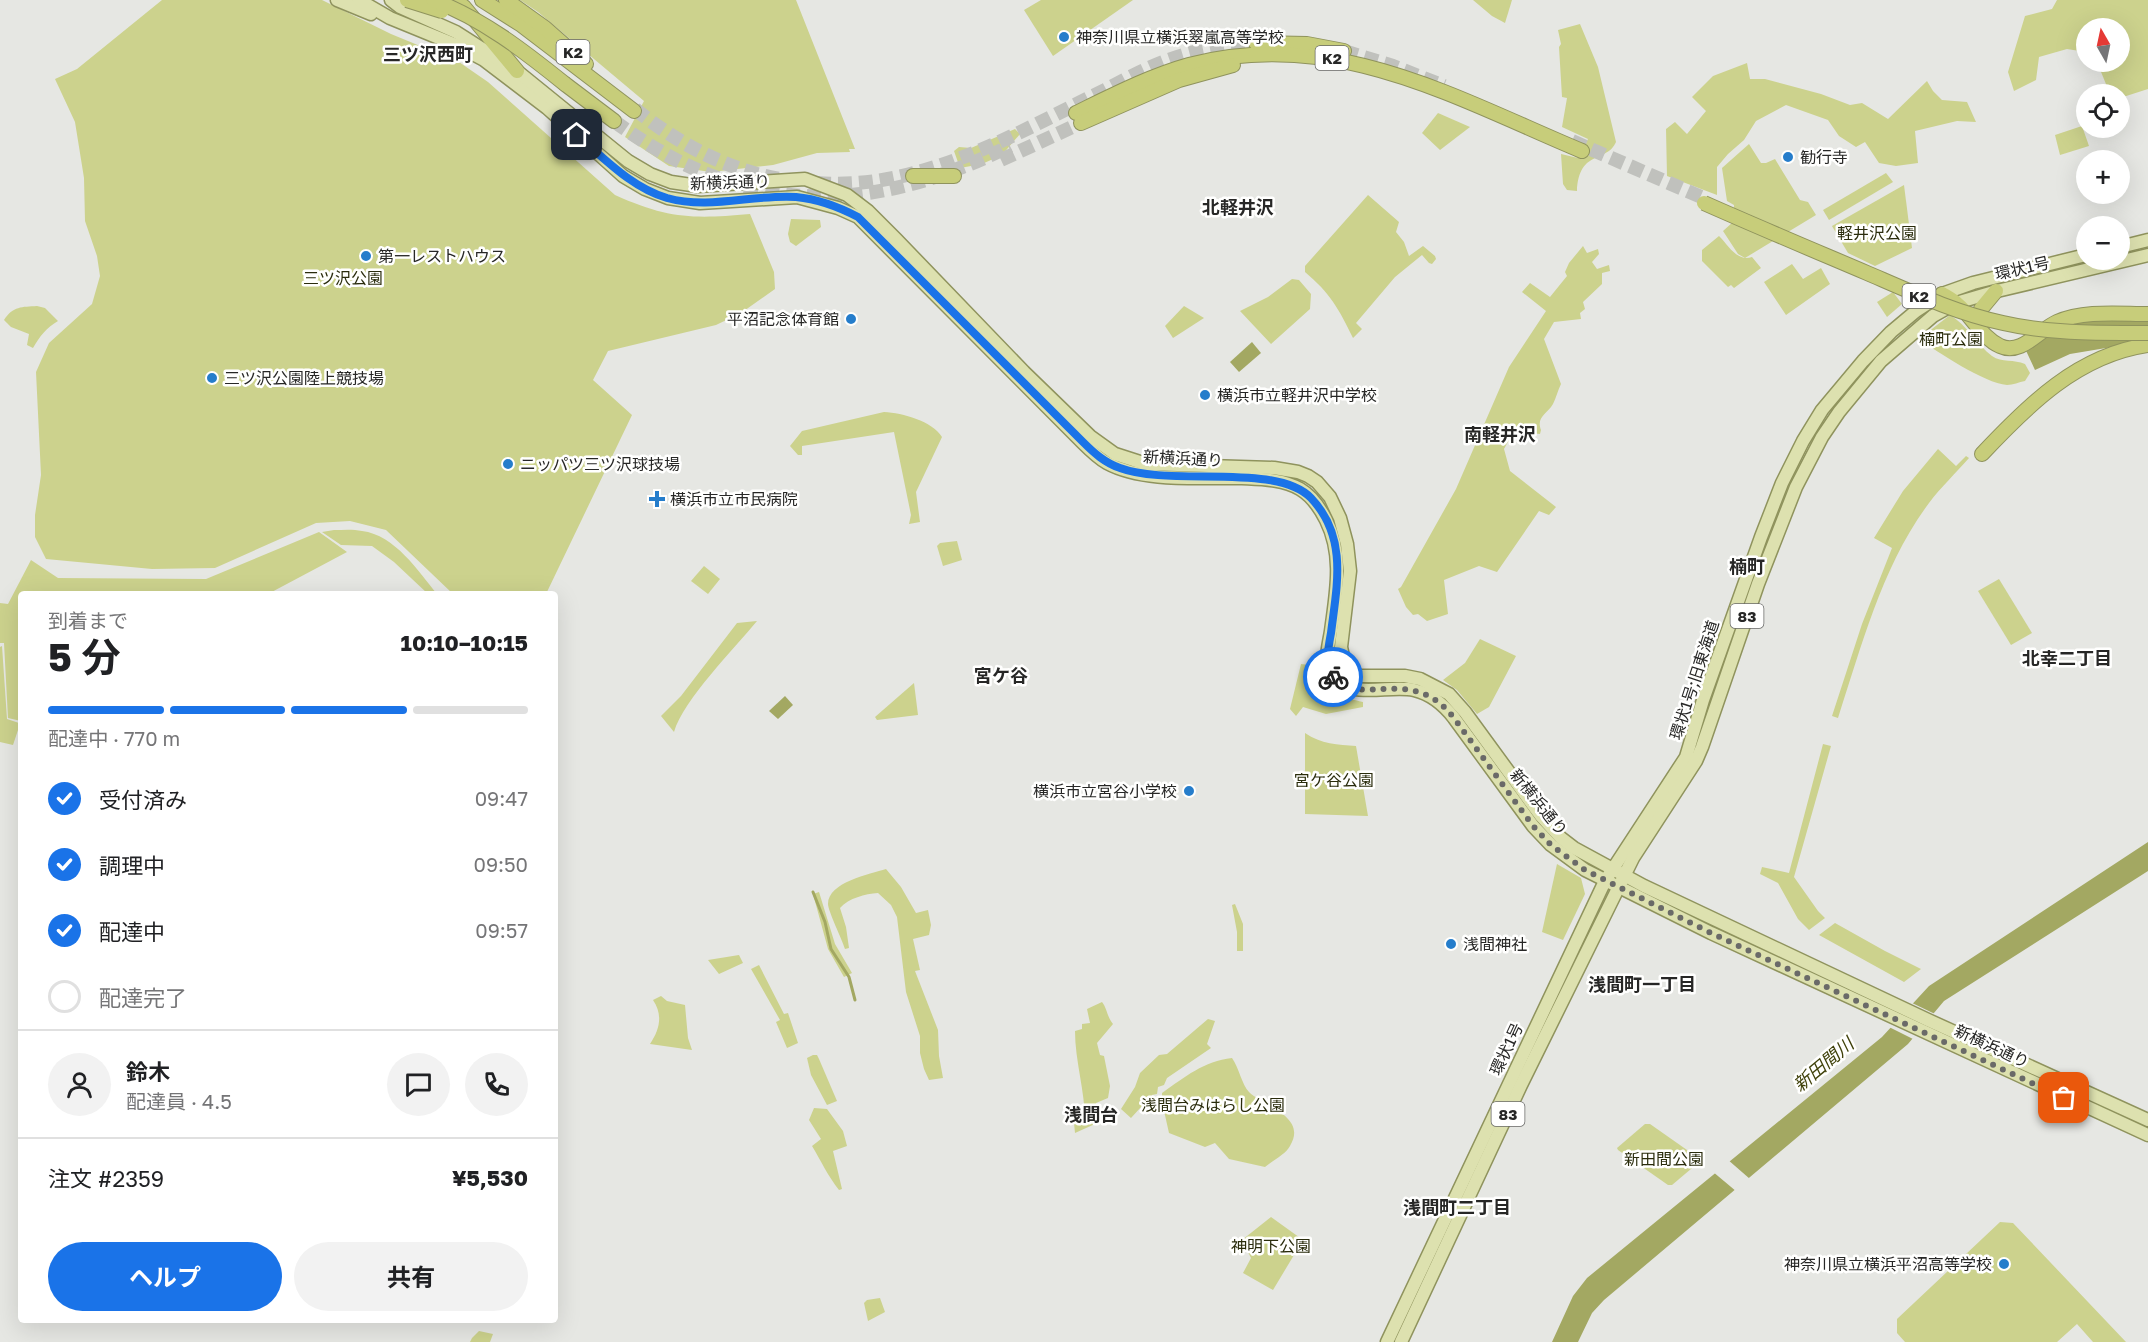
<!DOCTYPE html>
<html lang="ja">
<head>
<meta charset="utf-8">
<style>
  :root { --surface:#fff; --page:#f2f2f2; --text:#202124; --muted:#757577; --line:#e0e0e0; --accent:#1a73e8 }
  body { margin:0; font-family:"Golos Text","Noto Sans JP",sans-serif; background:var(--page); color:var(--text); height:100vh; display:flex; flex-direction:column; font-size:22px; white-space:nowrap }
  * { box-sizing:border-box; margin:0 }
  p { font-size:20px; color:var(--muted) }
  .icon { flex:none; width:33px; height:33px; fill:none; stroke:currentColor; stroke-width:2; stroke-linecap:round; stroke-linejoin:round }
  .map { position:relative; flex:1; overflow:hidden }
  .details { position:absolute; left:18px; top:591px; width:540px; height:732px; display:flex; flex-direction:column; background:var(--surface); border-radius:6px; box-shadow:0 6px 24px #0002 }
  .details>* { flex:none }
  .needle { width:39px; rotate:351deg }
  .fabs { position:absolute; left:2076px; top:18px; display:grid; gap:12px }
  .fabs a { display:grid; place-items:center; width:54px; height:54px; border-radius:50%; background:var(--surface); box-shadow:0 6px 24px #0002; font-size:30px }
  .pin { position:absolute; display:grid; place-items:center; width:51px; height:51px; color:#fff; margin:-26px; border-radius:12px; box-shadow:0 3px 9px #0006 }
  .courier { position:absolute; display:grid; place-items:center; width:60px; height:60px; margin:-30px; border:4px solid #1a73e8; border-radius:50%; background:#fff; color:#222; box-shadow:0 2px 8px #0007 }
  .head em { font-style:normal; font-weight:700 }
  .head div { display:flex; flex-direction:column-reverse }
  .head { display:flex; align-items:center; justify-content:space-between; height:102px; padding:0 30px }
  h1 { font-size:39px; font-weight:700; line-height:45px }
  .bar { display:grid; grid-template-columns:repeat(4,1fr); gap:9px 6px; align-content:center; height:72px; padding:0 30px }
  .bar i { height:8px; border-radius:4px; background:var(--line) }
  .bar .on { background:var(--accent) }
  .bar p { grid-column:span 4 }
  .line { display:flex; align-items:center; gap:15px; padding:0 30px; border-top:2px solid var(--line) }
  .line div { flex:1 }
  .round { display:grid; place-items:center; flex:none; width:63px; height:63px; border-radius:32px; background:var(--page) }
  ol { padding:0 30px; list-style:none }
  li { display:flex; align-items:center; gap:18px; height:66px }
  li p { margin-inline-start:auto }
  li .icon { padding:6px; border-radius:50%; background:var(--accent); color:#fff; stroke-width:4 }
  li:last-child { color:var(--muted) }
  li i { width:33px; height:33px; border:3px solid var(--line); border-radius:50% }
  .primary-button { display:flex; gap:12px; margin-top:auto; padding:12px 30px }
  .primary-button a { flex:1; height:69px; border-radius:36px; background:var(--accent); color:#fff; font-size:24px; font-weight:700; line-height:69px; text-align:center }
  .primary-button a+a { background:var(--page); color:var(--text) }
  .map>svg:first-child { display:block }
</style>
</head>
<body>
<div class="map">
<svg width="2148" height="1342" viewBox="0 0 2148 1342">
  <rect width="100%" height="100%" fill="#e6e7e3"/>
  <g fill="#ccd28d">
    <path d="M162,0H322L391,34L459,62L488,82L615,195C668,219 694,219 750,214L774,272L775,289L741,313L716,325L608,351L593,380L632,415L546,594H453L386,530L350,521L316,523L215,568L152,569L46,559L35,537V515L41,475L36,372L49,343L92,304L100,276L97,256L85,221L84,178L75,122L55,79L77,69Z"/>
    <path d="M520,0H796L855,149H849L850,152L817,153L773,165L711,172L669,166L625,137L644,101L538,12Z"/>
    <path d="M1041,0H1133L1053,56L1024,10Z"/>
    <path d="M1473,0H1512L1505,23L1492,16Z"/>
    <path d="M2057,0H2148V89L2120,98V94H2110L2097,62H2120V28H2086V52L2067,49L2039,57L2036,80L2014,91L2008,72L2025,16L2052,9Z"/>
    <path d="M1580,24L1598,67L1616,142C1607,163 1579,149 1577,191L1567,190L1563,184L1561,154L1578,158L1588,139L1562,127L1567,98L1562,97L1559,47L1561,44L1558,30Z"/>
    <path d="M1747,63L1750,79H1765L1821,94L1850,105L1862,103L1888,119L1927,81L1933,91L1942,100L1967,102L1976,122L1957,121L1915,131L1918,163L1896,166L1879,163L1865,142L1856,147L1839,136L1828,120L1786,105L1756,121L1744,140L1728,154L1717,167V195L1667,176L1666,129L1675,122L1687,134L1706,111L1692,97L1713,76Z"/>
    <path d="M1438,113L1470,127L1440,150L1422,133Z"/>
    <path d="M2082,126L2089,146L2060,155L2055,135Z"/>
    <path d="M1015,129L1020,134L1002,155L982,164L960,168L954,151L959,147L971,148Z"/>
    <path d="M1749,144L1761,163H1766L1775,159L1800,200L1808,202L1816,215L1745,258L1738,254L1723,231L1733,222L1734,205L1727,201L1722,168Z"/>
    <path d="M1886,173L1893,182L1829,220L1823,210Z"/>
    <path d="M1904,185L1912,248L1875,266L1848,253L1832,226Z"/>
    <path d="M1368,195L1399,222L1396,232L1404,242L1409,256L1423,246L1435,256L1436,259L1432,264L1429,263L1422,255L1395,277L1356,323L1362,329L1353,338C1339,309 1330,293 1305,272V266Z"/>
    <path d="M791,219L820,220L821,227L796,246L790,242L788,234Z"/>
    <path d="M1719,236C1729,246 1737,262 1752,257L1761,268L1734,288L1731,285L1728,287L1702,261V250Z"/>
    <path d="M1583,246L1587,253L1598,249L1599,254L1592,262L1597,269L1609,265L1610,271L1602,273V284L1583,302L1585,309L1580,313L1581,319L1554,322L1544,339L1561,384C1558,390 1556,398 1553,404C1547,414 1536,417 1541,430L1540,434C1518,431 1515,428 1504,449L1510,471L1556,507L1549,515L1539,511L1497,572L1479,566L1444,580L1448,614L1427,621L1418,614L1413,615L1406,607L1398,589L1401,587L1456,489L1509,367L1546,311L1522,292L1530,283L1550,297L1567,276L1565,272L1569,263Z"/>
    <path d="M1792,264L1803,279L1821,268L1830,284L1786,315L1764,282Z"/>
    <path d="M1292,279L1299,280L1311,294L1310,309L1271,344L1240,311L1268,297Z"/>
    <path d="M1893,292L1902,304L1887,317L1877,302Z"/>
    <path d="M37,306L45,308L58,321C46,328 40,336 33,348L27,345L29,334L11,327L4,320C13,306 22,307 37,306Z"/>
    <path d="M1184,306L1204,318L1173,338L1165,326Z"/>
    <path d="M1950,315C1967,325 1977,345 1992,356C2002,363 2014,359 2025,364L2030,373L2025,381C2019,382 2013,385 2007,385C1984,383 1938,352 1919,339Z"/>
    <path d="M884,412C903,413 932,421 942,437L916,492L920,522L909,524L911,515L894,432L802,446V455H798L790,446L802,431Z"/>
    <path d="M1938,449L1956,466L1966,456L1969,458C1956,473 1941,487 1929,503C1882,566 1862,645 1838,718L1832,716L1862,624L1892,548L1874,538L1903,491Z"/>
    <path d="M334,530C343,530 353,529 362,531C395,535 418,571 437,594H428L394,562L372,546L341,545L322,532Z"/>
    <path d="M319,532L347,552L268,594H21V721L8,718L4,643H0V603L8,604L31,560L58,578L206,579Z"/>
    <path d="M957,541L962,560L943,566L937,546L940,543Z"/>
    <path d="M704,566L720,579L708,594L691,581Z"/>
    <path d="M1999,579L2032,633L2011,645L1978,591Z"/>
    <path d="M757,621C735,648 683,700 674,732L661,716L681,696L737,623Z"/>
    <path d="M1480,639L1516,656L1489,707L1477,714L1457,690L1443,680L1465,663Z"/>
    <path d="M2,646L7,719L19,723V727L13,745L0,742V647Z"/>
    <path d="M1314,653L1318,654C1318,660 1315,668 1316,674C1318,698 1345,697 1363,702V707L1326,714L1303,707L1296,716L1290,709L1301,664L1309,665Z"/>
    <path d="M914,683L918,715L877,720L875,717Z"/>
    <path d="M1305,733C1321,744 1338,745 1356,746L1368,816L1305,814Z"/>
    <path d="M1823,744L1831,746L1794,877L1818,911L1825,918L1809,930L1798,919L1778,883L1760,874L1762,867L1789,873Z"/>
    <path d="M1557,864L1581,878L1585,894L1563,940L1542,932Z"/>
    <path d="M886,869L901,887L916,913L928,910L931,925L929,935L913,939L920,970L915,971L938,1030L939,1056L943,1078L929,1080L924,1069L920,1053V1036L906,992L897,917L891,905L878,893C865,894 849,898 840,908L846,927L849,948L845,949C842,939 828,911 828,904C828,882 870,874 886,869Z"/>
    <path d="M819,892L835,944L852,973L844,977L828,949L813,894Z"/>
    <path d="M1235,904L1243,924V951H1237V932L1232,905Z"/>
    <path d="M1835,923L1885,951L1921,969L1904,982L1819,935Z"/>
    <path d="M739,955L743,963L719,974L708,960Z"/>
    <path d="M759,965L784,1014L788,1013L798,1043L787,1048L776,1022L780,1020L751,969Z"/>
    <path d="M661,996L667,1001L685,1005L688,1038L692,1050L650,1044C660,1029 663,1015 653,1000Z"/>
    <path d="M1102,1002C1107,1008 1107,1017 1113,1024L1097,1043L1100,1055L1104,1056L1110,1086L1108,1098L1096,1103L1095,1124L1075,1133L1074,1123L1085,1121C1085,1091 1075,1061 1075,1031L1082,1029V1024L1090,1023L1087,1009Z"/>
    <path d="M1208,1019L1215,1021L1207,1044L1211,1048L1167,1078L1164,1085L1158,1087L1157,1094L1152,1095L1131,1118L1121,1109L1135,1087L1140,1073L1159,1055L1167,1054Z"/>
    <path d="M813,1055H817L819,1059L837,1101L827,1105L811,1075L807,1058Z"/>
    <path d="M1232,1058C1239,1068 1242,1085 1249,1092C1263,1106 1308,1116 1290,1146C1286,1154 1272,1161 1265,1167L1229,1159L1215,1143L1205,1147L1169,1133L1162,1102V1093C1185,1077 1204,1061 1232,1058Z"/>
    <path d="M814,1108L827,1109L843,1131L847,1146L833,1151L842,1189L839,1190C828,1176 821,1161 812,1146L821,1139L809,1120Z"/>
    <path d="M1645,1124H1650L1697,1157L1698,1163L1672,1185H1668L1618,1150L1617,1148Z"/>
    <path d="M1271,1217L1303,1240L1273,1290L1243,1273L1251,1258L1242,1240Z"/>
    <path d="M2000,1222L2013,1223L2126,1342H2093L2077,1324L2057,1342H1905L1897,1333V1319Z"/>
    <path d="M880,1298L885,1312L868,1321L864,1303L867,1300Z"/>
    <path d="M479,1331L493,1334L490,1342H470L472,1338Z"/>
  </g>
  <g fill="#a3a862">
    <path d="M2148,309V341L2070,354L2035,370L2021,340L2082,310Z"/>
    <path d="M1252,342L1261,353L1239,372L1230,362Z"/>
    <path d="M785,696L793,705L778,719L769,711Z"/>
    <path d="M2148,842V871L1944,1001L1908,1044L1604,1300L1592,1313L1578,1342H1552L1573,1296L1587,1278L1882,1037L1929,986Z"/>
  </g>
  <g fill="#e6e7e3">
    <path d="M1910,1002L1935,1014L1913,1039L1887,1026Z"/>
    <path d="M1727,1159L1750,1179L1737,1192L1712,1171Z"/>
  </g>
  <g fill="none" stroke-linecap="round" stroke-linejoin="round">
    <path stroke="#a3a862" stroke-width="3" d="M813,892L825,922L831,949L849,977L855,1000"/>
    <g stroke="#c0c1bd" stroke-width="14" stroke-dasharray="14 7" stroke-linecap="butt">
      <path d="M1344,51L1393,66L1444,86"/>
      <path d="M635,109C677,143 727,170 780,179"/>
      <path d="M614,121C745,218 868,216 1010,146"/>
      <path d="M1572,141L1706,199"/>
      <path d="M1001,160L1081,123"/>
      <path d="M817,183C920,191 1015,134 1105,90C1126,79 1148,67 1171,59C1198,49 1227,46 1256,43"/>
    </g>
    <defs>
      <g id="primary">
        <path d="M337,0L371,14"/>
        <path d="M359,0L390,18L456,45L484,60L547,108L623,176L645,189L668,198L700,203L797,197L838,208L858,217L1083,443C1090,450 1098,458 1107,463C1144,483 1201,477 1242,478C1261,479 1283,479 1300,489C1312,496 1320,508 1326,520C1344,556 1336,593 1331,631C1329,644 1324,660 1330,672C1344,702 1389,684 1414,690C1431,694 1444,705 1454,718L1533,826L1551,845L1585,870L1711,933L2148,1135"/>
        <path d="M391,0L400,7L456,32L517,71L628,161L650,174L671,182L698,186L805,179L847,195L868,211L896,239L1024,372L1090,436L1115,454L1146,464L1274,468L1298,472L1308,476L1317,482L1330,497L1340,518L1347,544L1350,571L1341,647L1345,666L1349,670L1359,676H1405L1420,679L1449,694L1465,712L1541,816L1561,838L1574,848L1644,886L1928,1020L2148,1120"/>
        <path d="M2120,247L2148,240"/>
        <path d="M1387,1342L1605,881L1686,757L1703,700L1761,537L1782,483L1803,441L1822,410L1863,361L1891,332L1916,311L1942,294L1973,283L2086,255"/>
        <path d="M1401,1342L1521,1085L1633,858L1696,761L1702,747L1758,584L1796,487L1822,437L1839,412L1881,361L1933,316L1956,303L1997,291L2148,255"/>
      </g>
      <g id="highway">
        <path d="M455,0L464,7L517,71"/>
        <path d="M482,0L520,24L634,111"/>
        <path d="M506,0L545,28L586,64"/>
        <path d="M1256,43L1307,44L1344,51"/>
        <path d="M565,84L614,121"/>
        <path d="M1076,113C1113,95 1150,76 1189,65C1334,27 1453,97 1582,151"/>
        <path d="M1081,123L1179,80L1233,65"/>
        <path d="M913,176H954"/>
        <path d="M1942,294C1947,297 1953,300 1957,304C1972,316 1982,338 2000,346C2021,356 2039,330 2057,322C2084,310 2119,314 2148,314"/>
        <path d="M1979,328L1981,309L1996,291"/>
        <path d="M1982,454C2028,405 2078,355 2148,345"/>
      </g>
    </defs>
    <use href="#primary" stroke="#8f935d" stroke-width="15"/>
    <use href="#highway" stroke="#8f935d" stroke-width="16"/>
    <use href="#primary" stroke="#dde1af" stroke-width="12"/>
    <use href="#highway" stroke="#c7cd7a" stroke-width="14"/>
    <defs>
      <g id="highway-bridge">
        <path d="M407,0L442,11"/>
        <path d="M433,0C483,19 524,51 565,84"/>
        <path d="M1704,203C1758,227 1813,250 1867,273C1911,292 1956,313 2003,323C2051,334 2100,333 2148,333"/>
      </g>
    </defs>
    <use href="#highway-bridge" stroke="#8f935d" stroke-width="16" stroke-linecap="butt"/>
    <use href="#highway-bridge" stroke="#c7cd7a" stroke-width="14"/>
  </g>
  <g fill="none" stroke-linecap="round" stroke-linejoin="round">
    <path stroke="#6a6a68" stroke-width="6" stroke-dasharray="0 10.8" d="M1333,677C1362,709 1412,663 1454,718L1533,826L1551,845L1585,870L1711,933L2064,1098"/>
    <path stroke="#1a73e8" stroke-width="8" d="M577,135C605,159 631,187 667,198C710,210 753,194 796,197C817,199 839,207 858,217L1083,442C1094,453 1105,463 1120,468C1171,487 1276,462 1311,498C1348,537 1337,585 1331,633C1328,649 1325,663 1333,677"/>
  </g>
  <g fill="#257dcb" stroke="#fffffe" stroke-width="2">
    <circle cx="1064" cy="37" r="6"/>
    <circle cx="1788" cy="157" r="6"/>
    <circle cx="366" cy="256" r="6"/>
    <circle cx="851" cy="319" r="6"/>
    <circle cx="212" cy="378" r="6"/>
    <circle cx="1205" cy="395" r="6"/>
    <circle cx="508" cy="464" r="6"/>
    <path d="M654 490h6v6h6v6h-6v6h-6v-6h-6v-6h6z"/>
    <circle cx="1189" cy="791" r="6"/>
    <circle cx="1451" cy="944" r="6"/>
    <circle cx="2004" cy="1264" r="6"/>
  </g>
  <g text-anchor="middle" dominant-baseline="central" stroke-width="5" stroke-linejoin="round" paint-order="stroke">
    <g fill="#fffffe" stroke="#686867" stroke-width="1.5">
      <rect x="556.5" y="40" width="33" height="24" rx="4.5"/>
      <rect x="1315.5" y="46" width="33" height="24" rx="4.5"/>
      <rect x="1902.5" y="284" width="33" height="24" rx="4.5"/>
      <rect x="1730.5" y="604" width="33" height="24" rx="4.5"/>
      <rect x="1491.5" y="1102" width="33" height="24" rx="4.5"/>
    </g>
    <g font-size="15" font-weight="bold" fill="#272726">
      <text x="573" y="52">K2</text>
      <text x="1332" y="58">K2</text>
      <text x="1919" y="296">K2</text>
      <text x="1747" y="616">83</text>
      <text x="1508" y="1114">83</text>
    </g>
    <g font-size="16" fill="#272726" stroke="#fffffe" text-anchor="start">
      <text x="1076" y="37">神奈川県立横浜翠嵐高等学校</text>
      <text x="1800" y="157">勧行寺</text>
      <text x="378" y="256">第一レストハウス</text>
      <text x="839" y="319" text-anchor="end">平沼記念体育館</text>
      <text x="224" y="378">三ツ沢公園陸上競技場</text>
      <text x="1217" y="395">横浜市立軽井沢中学校</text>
      <text x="520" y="464">ニッパツ三ツ沢球技場</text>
      <text x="670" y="499">横浜市立市民病院</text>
      <text x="1177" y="791" text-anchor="end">横浜市立宮谷小学校</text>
      <text x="1463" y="944">浅間神社</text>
      <text x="1992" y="1264" text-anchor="end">神奈川県立横浜平沼高等学校</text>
    </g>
    <g font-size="16" fill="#272726" stroke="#fffffe">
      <text transform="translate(730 182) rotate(-2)">新横浜通り</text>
      <text transform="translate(2022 268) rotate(-13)">環状1号</text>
      <text transform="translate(1183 458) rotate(3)">新横浜通り</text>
      <text transform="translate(1694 680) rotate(-72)">環状1号;旧東海道</text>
      <text transform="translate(1539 802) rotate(51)">新横浜通り</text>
      <text transform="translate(1992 1046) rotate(25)">新横浜通り</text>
      <text transform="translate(1506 1049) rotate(-65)">環状1号</text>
    </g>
    <g font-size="16" fill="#2a2c0c" stroke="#fffffe">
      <text x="1877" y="233">軽井沢公園</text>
      <text x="343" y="278">三ツ沢公園</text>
      <text x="1951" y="339">楠町公園</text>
      <text x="1334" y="780">宮ケ谷公園</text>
      <text x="1213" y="1105">浅間台みはらし公園</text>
      <text x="1664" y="1159">新田間公園</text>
      <text x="1271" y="1246">神明下公園</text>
    </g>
    <g font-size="18" font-weight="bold" fill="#272726" stroke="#fffffe">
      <text x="428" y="54">三ツ沢西町</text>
      <text x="1238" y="207">北軽井沢</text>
      <text x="1500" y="434">南軽井沢</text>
      <text x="1747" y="566">楠町</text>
      <text x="2067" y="658">北幸二丁目</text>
      <text x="1001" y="675">宮ケ谷</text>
      <text x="1642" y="984">浅間町一丁目</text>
      <text x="1091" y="1114">浅間台</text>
      <text x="1457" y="1207">浅間町二丁目</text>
    </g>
    <g font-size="18" font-style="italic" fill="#40420b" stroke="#fffffe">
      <text transform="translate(1823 1064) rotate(-40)">新田間川</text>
    </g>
  </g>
</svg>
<div class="fabs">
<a><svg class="needle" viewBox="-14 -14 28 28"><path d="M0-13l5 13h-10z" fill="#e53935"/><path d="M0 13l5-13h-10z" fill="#757577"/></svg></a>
<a><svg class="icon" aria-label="locate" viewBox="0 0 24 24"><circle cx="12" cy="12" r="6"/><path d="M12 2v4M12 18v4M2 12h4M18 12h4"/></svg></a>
<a>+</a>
<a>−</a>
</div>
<div class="pin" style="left:2064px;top:1098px;background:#ea580c"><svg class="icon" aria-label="bag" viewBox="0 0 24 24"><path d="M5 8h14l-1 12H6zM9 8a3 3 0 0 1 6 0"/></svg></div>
<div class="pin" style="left:577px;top:135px;background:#1f2937"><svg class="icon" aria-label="home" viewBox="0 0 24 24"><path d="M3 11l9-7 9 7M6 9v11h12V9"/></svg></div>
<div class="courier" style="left:1333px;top:677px"><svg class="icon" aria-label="bike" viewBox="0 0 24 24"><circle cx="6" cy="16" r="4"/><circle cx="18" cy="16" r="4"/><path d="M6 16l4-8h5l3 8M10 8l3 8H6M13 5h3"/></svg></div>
<section class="details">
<div class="head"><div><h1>5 分</h1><p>到着まで</p></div><em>10:10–10:15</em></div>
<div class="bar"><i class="on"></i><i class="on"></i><i class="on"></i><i></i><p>配達中 · 770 m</p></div>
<ol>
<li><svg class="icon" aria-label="check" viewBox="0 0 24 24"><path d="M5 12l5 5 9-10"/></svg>受付済み<p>09:47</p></li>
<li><svg class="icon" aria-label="check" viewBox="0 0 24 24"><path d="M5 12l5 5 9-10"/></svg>調理中<p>09:50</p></li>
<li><svg class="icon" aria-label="check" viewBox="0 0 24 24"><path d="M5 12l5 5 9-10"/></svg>配達中<p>09:57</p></li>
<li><i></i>配達完了</li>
</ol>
<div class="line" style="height:108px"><a class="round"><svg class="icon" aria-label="person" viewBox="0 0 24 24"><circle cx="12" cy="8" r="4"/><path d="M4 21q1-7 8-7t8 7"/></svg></a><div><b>鈴木</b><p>配達員 · 4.5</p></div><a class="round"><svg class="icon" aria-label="chat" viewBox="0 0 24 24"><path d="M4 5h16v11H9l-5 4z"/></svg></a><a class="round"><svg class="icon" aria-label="phone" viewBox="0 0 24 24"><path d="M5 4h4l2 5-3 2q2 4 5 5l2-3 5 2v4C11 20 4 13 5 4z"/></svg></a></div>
<div class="line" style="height:78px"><div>注文 #2359</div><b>¥5,530</b></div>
<div class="primary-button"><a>ヘルプ</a><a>共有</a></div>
</section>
</div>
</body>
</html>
